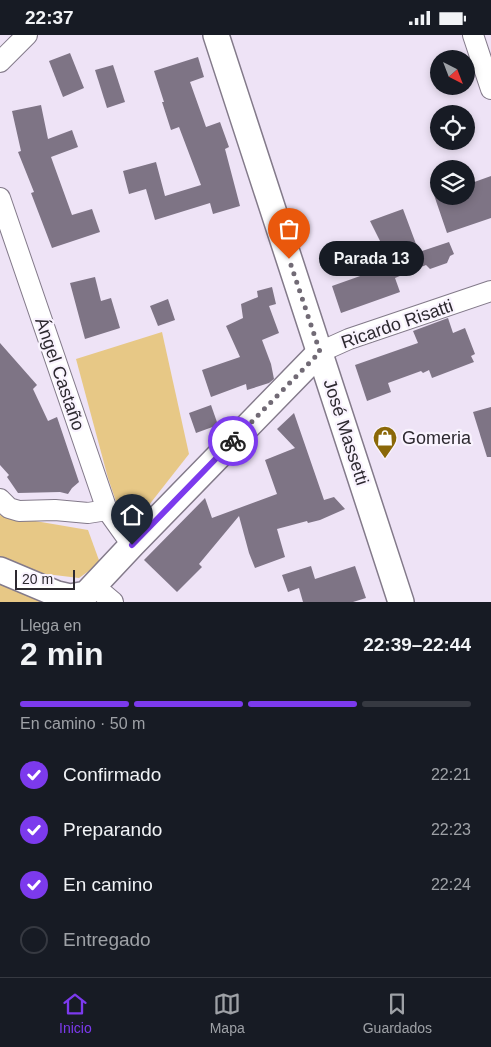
<!DOCTYPE html>
<html lang="es">
<head>
<meta charset="utf-8">
<style>
  :root { --surface:#171b24; --page:#242831; --text:#f1f3f6; --muted:#9ea1a6; --line:#363941; --accent:#7c3aed }
  body { margin:0; font-family:Helvetica,sans-serif; background:var(--page); color:var(--text); height:100vh; display:flex; flex-direction:column; font-size:19px; white-space:nowrap }
  * { box-sizing:border-box; margin:0 }
  p { font-size:16px; color:var(--muted) }
  .icon { flex:none; width:28px; height:28px; fill:none; stroke:currentColor; stroke-width:2; stroke-linecap:round; stroke-linejoin:round }
  .map { position:relative; height:567px; overflow:hidden }
  .panel { display:flex; flex-direction:column; background:var(--surface); flex:1 }
  .panel>* { flex:none }
  .needle { width:32px; rotate:138deg }
  .buttons { position:absolute; left:430px; top:15px; display:grid; gap:10px }
  .buttons a { display:grid; place-items:center; width:45px; height:45px; border-radius:50%; background:var(--surface); box-shadow:0 2px 8px #0003; font-size:25px }
  .scale { position:absolute; left:15px; bottom:12px; width:60px; box-sizing:border-box; padding-left:5px; border:2px solid #2d2930; border-top:0; font-size:14px; line-height:18px; white-space:nowrap; color:#2d2930; -webkit-text-stroke:4px #f9f3fe; paint-order:stroke }
  .pin { position:absolute; display:grid; place-items:center; width:42px; height:42px; color:#fff; margin:-51px -21px; border-radius:50% 50% 50% 0; rotate:-45deg; box-shadow:0 0 5px #0007 }
  .pin .icon { rotate:45deg }
  .courier { position:absolute; display:grid; place-items:center; width:50px; height:50px; margin:-25px; border:4px solid #7c3aed; border-radius:50%; background:#fff; color:#222; box-shadow:0 1px 6px #0007 }
  .bubble { position:absolute; height:35px; border-radius:18px; background:var(--surface); box-shadow:0 2px 8px #0003; font-size:16px; font-weight:800; line-height:35px; text-align:center }
  .head em { font-style:normal; font-weight:800 }
  .head div { display:flex; flex-direction:column-reverse }
  .head { display:flex; align-items:center; justify-content:space-between; height:85px; padding:0 20px }
  h1 { font-size:32px; font-weight:800; line-height:38px }
  .bar { display:grid; grid-template-columns:repeat(4,1fr); gap:8px 5px; align-content:center; height:60px; padding:0 20px }
  .bar i { height:6px; border-radius:4px; background:var(--line) }
  .bar .selected { background:var(--accent) }
  .bar p { grid-column:span 4 }
  ol { padding:0 20px; list-style:none }
  li { display:flex; align-items:center; gap:15px; height:55px }
  li p { margin-inline-start:auto }
  li .icon { padding:5px; border-radius:50%; background:var(--accent); color:#fff; stroke-width:4 }
  li:last-child { color:var(--muted) }
  li i { width:28px; height:28px; border:2px solid var(--line); border-radius:50% }
  .status { display:flex; justify-content:space-between; align-items:center; height:35px; padding:0 25px; background:var(--surface); direction:ltr }
  .status svg { height:14px; fill:currentColor }
  .tab-bar { display:flex; justify-content:space-around; align-items:center; height:70px; border-top:1px solid var(--line); background:var(--surface); font-size:14px; color:var(--muted) }
  .tab-bar a { display:grid; justify-items:center; gap:2px }
  .tab-bar .selected { color:var(--accent) }
  .map>svg:first-child { display:block }
</style>
</head>
<body>
<div class="status"><b>22:37</b><svg viewBox="0 0 49 12"><path d="M0 12V9h3v3zM5 12V6h3v6zM10 12V3h3v9zM15 12V0h3v12zM26 1h20v11H26zM47 4h2v5h-2z"/></svg></div>
<div class="map">
<svg width="491" height="567" viewBox="0 0 491 567">
  <rect width="100%" height="100%" fill="#eee3f6"/>
  <g fill="#e7c886">
    <path d="M162,297L189,419L138,484L120,478L108,443L76,324Z"/>
    <path d="M0,480L88,495L100,528L79,543L46,539L0,526Z"/>
    <path d="M0,545L58,567H0Z"/>
  </g>
  <g fill="#7e7485">
    <path d="M70,18L84,53L63,62L49,26Z"/>
    <path d="M198,22L204,42L190,47L206,92L220,87L229,112L225,114L240,171L213,179L210,168L155,185L146,154L129,159L123,136L156,127L165,161L201,150L179,92L171,95L162,67H164L154,36Z"/>
    <path d="M113,30L125,67L107,73L95,35Z"/>
    <path d="M41,70L48,104L72,95L78,112L51,122L72,180L92,174L100,197L52,213L31,158L34,157L18,117L21,116L12,76Z"/>
    <path d="M491,141V183L447,198L434,160L439,159V161H466V150Z"/>
    <path d="M403,174L419,217L449,207L454,219L450,221L447,228L430,234L426,230L395,243L400,257L341,278L332,251L363,240L358,233L388,222L370,186Z"/>
    <path d="M95,242L101,266L111,263L120,293L85,304L70,248Z"/>
    <path d="M272,252L276,269L269,271L279,298L262,305L271,329L274,344L269,348L247,355L246,349L211,362L202,335L240,322L226,291L243,283L241,269L258,262L257,256Z"/>
    <path d="M168,264L175,285L158,291L150,271Z"/>
    <path d="M448,283L453,298L465,293L475,319L471,321L474,327L432,343L429,335L423,338L421,336L388,348L391,357L367,366L355,330L418,308L413,296Z"/>
    <path d="M0,308L37,350L33,354L48,386L57,382L79,447L72,453L68,459L60,457L18,458L7,442L9,440L0,430Z"/>
    <path d="M211,370L218,390L196,398L189,378Z"/>
    <path d="M491,372V422H487L473,377Z"/>
    <path d="M294,378L324,465L334,462L345,474L320,485L308,488L307,486L277,494L285,522L255,533L249,518L239,481L199,529L202,532L177,557L144,525L205,463L212,483L277,459L265,425L295,413L277,394Z"/>
    <path d="M311,531L315,544L355,531L366,563L353,567H303L299,553L288,557L282,540Z"/>
  </g>
  <g fill="none" stroke-linecap="round" stroke-linejoin="round">
    <defs>
      <g id="minor">
        <path d="M473,0L491,54"/>
        <path d="M0,27L27,0"/>
        <path d="M0,163L107,475L132,510"/>
        <path d="M320,317L349,304L491,256"/>
        <path d="M0,464L9,473L19,476L55,475L88,478L107,475"/>
        <path d="M94,551L113,567"/>
      </g>
      <g id="major">
        <path d="M216,0L401,567"/>
        <path d="M0,535L57,559L70,562L86,559L132,510L320,317"/>
      </g>
    </defs>
    <use href="#minor" stroke="#837a8a" stroke-width="22"/>
    <use href="#major" stroke="#837a8a" stroke-width="28"/>
    <use href="#minor" stroke="#fff" stroke-width="20"/>
    <use href="#major" stroke="#fff" stroke-width="25"/>
  </g>
  <g fill="none" stroke-linecap="round" stroke-linejoin="round">
    <path stroke="#716a75" stroke-width="5" stroke-dasharray="0 9" d="M233,406L320,317L289,224"/>
    <path stroke="#7c3aed" stroke-width="6" d="M132,510L233,406"/>
  </g>
  <defs>
    <symbol id="shop-pin" viewBox="-11 -11 22 30"><path d="M0 17L-7.5 6A9.5 9.5 0 1 1 7.5 6Z" fill="#8b6808" stroke="#f9f3fe"/><path d="M-5-2.5h2.3a2.7 3.5 0 0 1 5.4 0H5L5.5 6h-11ZM-1.5-2.5h3a1.5 2.3 0 0 0-3 0Z" fill="#fff"/></symbol>
  </defs>
  <g fill-rule="evenodd">
    <use href="#shop-pin" x="371" y="389" width="28" height="38"/>
  </g>
  <g text-anchor="middle" dominant-baseline="central" stroke-width="4.5" stroke-linejoin="round" paint-order="stroke">
    <g font-size="18" fill="#2d2930" stroke="#f9f3fe">
      <text transform="translate(397 289) rotate(-19)">Ricardo Risatti</text>
      <text transform="translate(60 339) rotate(71)">Ángel Castaño</text>
      <text transform="translate(346 397) rotate(72)">José Massetti</text>
    </g>
    <g font-size="18" fill="#2d2930" stroke="#f9f3fe" text-anchor="start">
      <text x="402" y="403">Gomeria</text>
    </g>
  </g>
</svg>
<div class="buttons">
<a><svg class="needle" viewBox="-14 -14 28 28"><path d="M0-13l5 13h-10z" fill="#e53935"/><path d="M0 13l5-13h-10z" fill="#9ea1a6"/></svg></a>
<a><svg class="icon" aria-label="locate" viewBox="0 0 24 24"><circle cx="12" cy="12" r="6"/><path d="M12 2v4M12 18v4M2 12h4M18 12h4"/></svg></a>
<a><svg class="icon" aria-label="layers" viewBox="0 0 24 24"><path d="M12 4l9 5-9 5-9-5zM3 14l9 5 9-5"/></svg></a>
</div>
<div class="scale">20 m</div>
<div class="pin" style="left:289px;top:224px;background:#ea580c"><svg class="icon" aria-label="bag" viewBox="0 0 24 24"><path d="M5 8h14l-1 12H6zM9 8a3 3 0 0 1 6 0"/></svg></div>
<div class="pin" style="left:132px;top:510px;background:#1f2937"><svg class="icon" aria-label="home" viewBox="0 0 24 24"><path d="M3 11l9-7 9 7M6 9v11h12V9"/></svg></div>
<div class="courier" style="left:233px;top:406px"><svg class="icon" aria-label="bike" viewBox="0 0 24 24"><circle cx="6" cy="16" r="4"/><circle cx="18" cy="16" r="4"/><path d="M6 16l4-8h5l3 8M10 8l3 8H6M13 5h3"/></svg></div>
<div class="bubble" style="left:319px;top:206px;width:105px">Parada 13</div>
</div>
<section class="panel">
<div class="head"><div><h1>2 min</h1><p>Llega en</p></div><em>22:39–22:44</em></div>
<div class="bar"><i class="selected"></i><i class="selected"></i><i class="selected"></i><i></i><p>En camino · 50 m</p></div>
<ol>
<li><svg class="icon" aria-label="check" viewBox="0 0 24 24"><path d="M5 12l5 5 9-10"/></svg>Confirmado<p>22:21</p></li>
<li><svg class="icon" aria-label="check" viewBox="0 0 24 24"><path d="M5 12l5 5 9-10"/></svg>Preparando<p>22:23</p></li>
<li><svg class="icon" aria-label="check" viewBox="0 0 24 24"><path d="M5 12l5 5 9-10"/></svg>En camino<p>22:24</p></li>
<li><i></i>Entregado</li>
</ol>
</section>
<nav class="tab-bar">
<a class="selected"><svg class="icon" aria-label="home" viewBox="0 0 24 24"><path d="M3 11l9-7 9 7M6 9v11h12V9"/></svg>Inicio</a>
<a><svg class="icon" aria-label="map" viewBox="0 0 24 24"><path d="M3 6l6-2 6 2 6-2v14l-6 2-6-2-6 2zM9 4v14M15 6v14"/></svg>Mapa</a>
<a><svg class="icon" aria-label="saved" viewBox="0 0 24 24"><path d="M7 4h10v16l-5-4-5 4z"/></svg>Guardados</a>
</nav>
</body>
</html>
